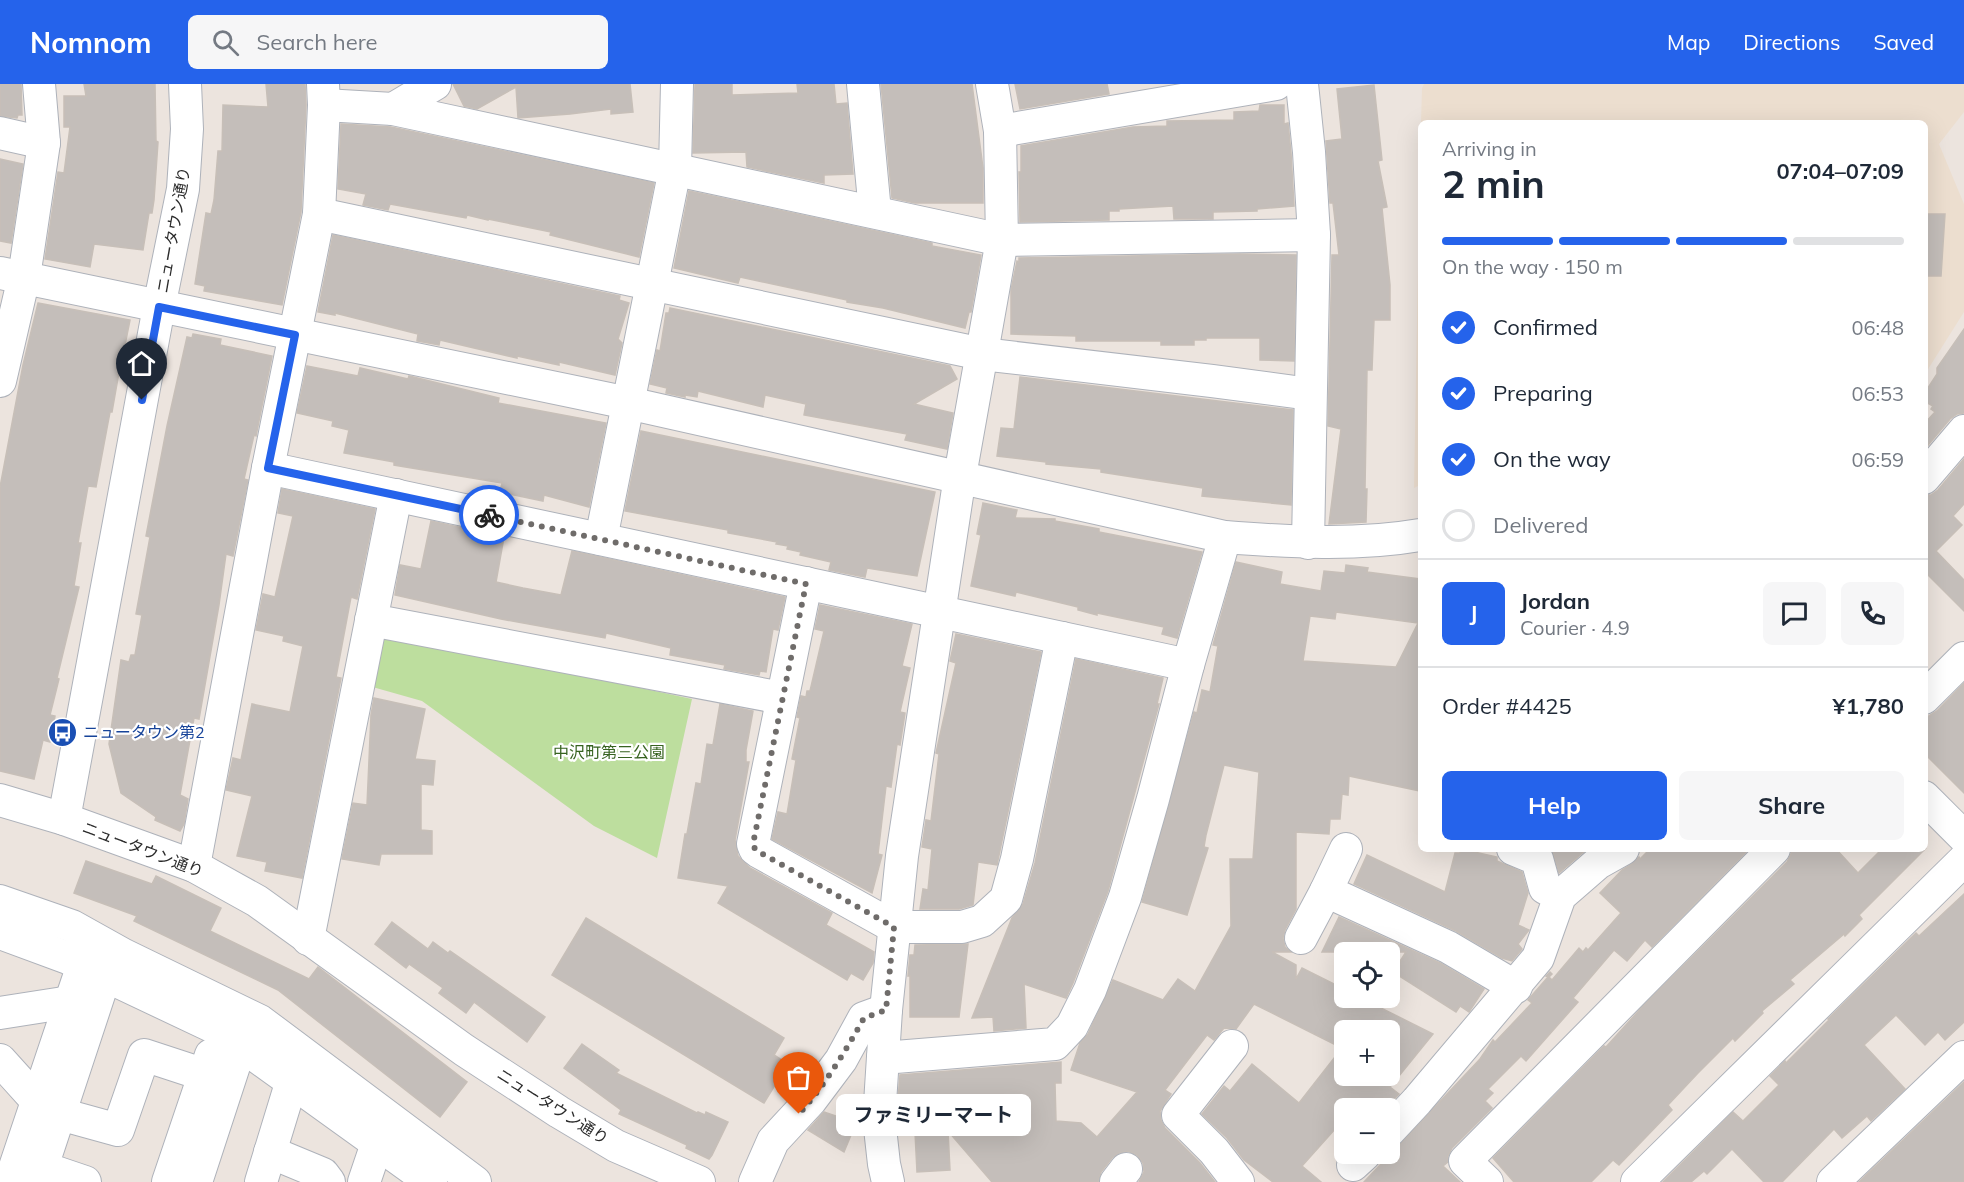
<!DOCTYPE html>
<html lang="en">
<head>
<meta charset="utf-8">
<style>
  :root { --surface:#fff; --page:#f6f6f7; --text:#1f2937; --muted:#747a83; --line:#e0e1e3; --accent:#2563eb }
  body { margin:0; font-family:Mulish,"Noto Sans JP",sans-serif; background:var(--page); color:var(--text); height:100vh; display:flex; flex-direction:column; font-size:22px; white-space:nowrap }
  * { box-sizing:border-box; margin:0 }
  p { font-size:20px; color:var(--muted) }
  .icon { flex:none; width:33px; height:33px; fill:none; stroke:currentColor; stroke-width:2; stroke-linecap:round; stroke-linejoin:round }
  .map { position:relative; flex:1; overflow:hidden }
  .sheet { position:absolute; left:1418px; top:36px; width:510px; height:732px; display:flex; flex-direction:column; background:var(--surface); border-radius:9px; box-shadow:0 6px 24px #0002 }
  .sheet>* { flex:none }
  .fabs { position:absolute; left:1334px; top:858px; display:grid; gap:12px }
  .fabs a { display:grid; place-items:center; width:66px; height:66px; border-radius:9px; background:var(--surface); box-shadow:0 6px 24px #0002; font-size:30px }
  .pin { position:absolute; display:grid; place-items:center; width:51px; height:51px; color:#fff; margin:-62px -26px; border-radius:50% 50% 50% 0; rotate:-45deg; box-shadow:0 0 6px #0007 }
  .pin .icon { rotate:45deg }
  .courier { position:absolute; display:grid; place-items:center; width:60px; height:60px; margin:-30px; border:4px solid #2563eb; border-radius:50%; background:#fff; color:#222; box-shadow:0 2px 8px #0007 }
  .bubble { position:absolute; height:42px; border-radius:9px; background:var(--surface); box-shadow:0 6px 24px #0002; font-size:20px; font-weight:700; line-height:42px; text-align:center }
  .summary em { font-style:normal; font-weight:700 }
  .summary div { display:flex; flex-direction:column-reverse }
  .summary { display:flex; align-items:center; justify-content:space-between; height:102px; padding:0 24px }
  h1 { font-size:39px; font-weight:700; line-height:45px }
  .bar { display:grid; grid-template-columns:repeat(4,1fr); gap:9px 6px; align-content:center; height:72px; padding:0 24px }
  .bar i { height:8px; border-radius:4px; background:var(--line) }
  .bar .on { background:var(--accent) }
  .bar p { grid-column:span 4 }
  .line { display:flex; align-items:center; gap:15px; padding:0 24px; border-top:2px solid var(--line) }
  .line div { flex:1 }
  .round { display:grid; place-items:center; flex:none; width:63px; height:63px; border-radius:9px; background:var(--page) }
  ol { padding:0 24px; list-style:none }
  li { display:flex; align-items:center; gap:18px; height:66px }
  li p { margin-inline-start:auto }
  li .icon { padding:6px; border-radius:50%; background:var(--accent); color:#fff; stroke-width:4 }
  li:last-child { color:var(--muted) }
  li i { width:33px; height:33px; border:3px solid var(--line); border-radius:50% }
  .button { display:flex; gap:12px; margin-top:auto; padding:12px 24px }
  .button a { flex:1; height:69px; border-radius:9px; background:var(--accent); color:#fff; font-size:24px; font-weight:700; line-height:69px; text-align:center }
  .button a+a { background:var(--page); color:var(--text) }
  header { display:flex; align-items:center; gap:36px; box-sizing:border-box; height:84px; padding:0 30px; background:var(--accent); color:#fff }
  header strong { font-size:28px }
  nav { display:flex; gap:33px; margin-inline-start:auto; font-size:21px }
  .search { width:420px; height:54px; background:var(--page); display:flex; align-items:center; gap:15px; box-sizing:border-box; padding:0 21px; border-radius:9px; color:var(--muted); font-size:22px }
  .map>svg:first-child { display:block }
</style>
</head>
<body>
<header>
<strong>Nomnom</strong>
<div class="search"><svg class="icon" aria-label="search" viewBox="0 0 24 24"><circle cx="10" cy="10" r="6"/><path d="M15 15l6 6"/></svg>Search here</div>
<nav><a>Map</a><a>Directions</a><a>Saved</a></nav>
</header>
<div class="map">
<svg width="1964" height="1098" viewBox="0 0 1964 1098">
  <rect width="100%" height="100%" fill="#ece4de"/>
  <g fill="#ecdecf">
    <path d="M1424,0H1964V28L1939,60L1964,120V228L1925,290L1924,39H1421L1422,4Z"/>
    <path d="M1420,61V401L1414,404L1418,181Z"/>
  </g>
  <path fill="#bdde9e" d="M379,548L692,615L657,774L594,742L422,617L369,602Z"/>
  <g fill="#c4beba" stroke="#c7bfb8" stroke-width="1.5" fill-rule="evenodd">
    <path d="M0,0H21L22,31H18L17,34L0,32Z"/>
    <path d="M84,0H155L156,57L158,58L154,116L152,129H149L143,166L94,160L90,183L45,175L58,88L64,89L70,43H64V12H86Z"/>
    <path d="M266,0H305L306,21L301,128L282,221L204,207L205,202L195,200L206,129L211,130L214,116L218,67H222L223,21L268,23Z"/>
    <path d="M453,0H630L633,28L611,30V25L570,30L518,34L516,3L477,25L464,22Z"/>
    <path d="M695,0H732V11L798,9L797,0H834L836,20L847,19L853,90L824,91V99L747,83L746,68L693,69Z"/>
    <path d="M881,0H972L983,84V119H915L892,114Z"/>
    <path d="M1015,0H1107L1109,10L1020,25Z"/>
    <path d="M1374,1L1382,76L1378,77L1387,123L1382,124L1390,201V236H1374L1372,286H1367L1365,405H1367L1366,438L1329,440L1341,345L1328,342L1332,171H1339L1333,119H1330L1326,57L1342,55L1337,5Z"/>
    <path d="M1260,21H1284V40L1288,39L1291,69L1294,122L1257,125V127L1213,128V135H1174L1173,122L1119,125V127H1109V136L1020,138L1019,88H1021V62L1133,43L1167,42V37L1234,36V28L1259,27Z"/>
    <path d="M341,40L391,43L654,99L639,173L550,151L551,148L488,135V136L467,131L466,134L390,120L388,126L363,121L366,110L338,105Z"/>
    <path d="M0,75L23,80L11,159L0,157Z"/>
    <path d="M689,107L932,159V162L981,171L971,228H969L965,244L883,224L847,218V216L740,193L738,199L674,184Z"/>
    <path d="M1924,130H1945L1941,192H1924Z"/>
    <path d="M333,151L620,212L619,216L629,219L618,255L622,259L615,291L559,278V281L517,272V274L440,256L439,261L417,257L418,250L335,229V231L318,228Z"/>
    <path d="M1240,170L1296,171L1294,277L1260,276V254H1206V256H1194V261H1161V257H1076V252L1011,250V206L1017,177L1019,178V174Z"/>
    <path d="M38,219L130,236L123,271H122L112,328H110L96,403L88,402L78,459H81L74,502L79,503L57,594L59,595L50,631L55,632L50,658L43,656L34,695L0,687V403L23,281Z"/>
    <path d="M670,224L950,282L957,295L914,320L953,329L947,365L905,356L907,350L804,331L806,320L765,311L763,323L698,307L697,313L685,311V313L666,309L667,304L650,300L657,266L660,267L666,229H669Z"/>
    <path d="M1964,245V329L1957,330L1950,335L1924,366V340L1935,328L1931,325L1933,322L1924,317V310L1937,290V284Z"/>
    <path d="M193,250L221,255L220,261L272,272L256,352L254,351L244,395L248,396L233,472L226,470L219,521L199,635L194,634L180,711L188,715L184,740L180,747L155,736L156,733L121,709L109,660L121,576L129,578L131,571H135L142,531L136,530L150,453L146,452L167,342L187,253L192,254Z"/>
    <path d="M307,282L358,292L360,284L408,295L409,292L499,314L498,319L606,339L589,423L544,411L543,417L500,408L502,399L394,381V378L344,369L349,346L332,342L333,337L297,329Z"/>
    <path d="M1020,293L1293,326L1291,421L1202,412L1203,404L1101,388V385L1046,380V378L997,372L1001,344L1014,345Z"/>
    <path d="M641,347L935,408L917,492L867,484L865,493L829,486L831,478L800,471L801,468L787,465L788,462L776,460L777,458L728,449V446L625,427Z"/>
    <path d="M1964,375V420L1953,432L1962,441L1936,467L1964,496V527L1924,487V411H1931L1938,406Z"/>
    <path d="M282,405L375,425L357,515L351,513L336,593L341,594L302,794L265,787L267,778L237,772L252,712L226,706L233,674L241,676L252,620L290,628L303,562L283,557L284,552L256,546L263,510L275,513L293,432L278,429Z"/>
    <path d="M983,419L1017,426L1015,434L1055,435V437L1099,445V448L1202,468L1177,554L1162,550L1164,543L1097,529V531L1078,526V523L1016,508L1015,512L971,502L981,451L977,450Z"/>
    <path d="M431,437L504,453L496,498L523,504L561,511L572,467L785,513L778,546L773,545L766,588L760,587L759,591L724,585L725,581L670,571L671,564L606,549L605,554L501,535L395,511L400,481L421,485Z"/>
    <path d="M1236,478L1282,488L1280,500L1321,507L1324,487L1345,489L1346,481L1368,484L1367,488L1420,495V707L1349,692L1348,711L1342,710L1340,735H1330L1329,750L1296,748V825L1285,846L1283,854L1285,863L1291,868H1272L1296,881V895L1302,884L1344,905V914H1361L1433,950L1390,1003L1399,1010L1385,1024L1376,1017L1370,1024H1344V1035L1302,1082L1321,1098H1273L1244,1076L1227,1054L1202,1030L1224,1002L1230,1007L1252,980L1299,1019L1342,964L1254,920L1236,945L1224,944L1214,956L1207,951L1165,1006L1171,1010L1160,1027L1161,1036L1165,1044L1200,1079L1215,1098H1139L1144,1088L1143,1079L1137,1071L1128,1067L1119,1069L1112,1074L1101,1088L1098,1098H992L948,1047L950,1086L917,1088L914,1028H897L900,991L1061,978V999H1055L1056,1037L1081,1039L1097,1053L1137,1008L1071,986L1080,959L1088,950L1113,896L1163,916L1178,895L1195,907L1231,842L1230,775H1253L1259,688L1224,681L1206,751L1204,763L1208,764L1187,831L1142,818L1194,628L1197,629L1202,606L1210,608L1218,562L1213,561ZM1336,528L1418,539L1396,583L1303,577L1310,532L1335,535ZM1344,946H1389V992H1344Z"/>
    <path d="M820,521L912,540L902,582L910,584L900,628L905,629L900,661L897,660L891,703L886,702L878,770L882,771L872,809L772,755L778,728L787,730L796,676L792,675L800,634L797,633L801,612L806,613L807,607H810L824,547L815,545Z"/>
    <path d="M956,550L1041,568L997,781L978,778L973,821L959,825H920L923,805L928,806L932,765L922,763L926,736L931,737L939,670L936,669L956,579L950,577Z"/>
    <path d="M1076,575L1163,594L1157,620H1159L1108,807L1073,899L1066,914L1024,900L1026,944L994,947L993,933L972,934L1012,834L1023,820L1035,779Z"/>
    <path d="M1964,599V709L1924,669V635L1937,627Z"/>
    <path d="M374,614L425,625L415,675L435,677L433,701L421,700V746L432,747V770H381L379,781L342,775L353,719L367,721L371,631Z"/>
    <path d="M720,620L753,627L746,666V678H749L735,756L738,772L750,784L832,829L826,841L874,868L873,879L863,896L851,889L847,896L718,819L728,802L678,794L685,750H687L696,699L701,700L707,660L713,661Z"/>
    <path d="M1461,765L1497,773V777L1522,788L1528,809L1518,841L1529,846L1518,860L1522,865L1512,877L1502,874L1456,847L1354,800L1367,771L1445,808L1455,769H1460Z"/>
    <path d="M1552,765H1587L1559,789Z"/>
    <path d="M1650,765H1749L1652,863L1645,856L1627,877L1614,866L1573,914L1578,918L1526,977L1521,972L1488,1005L1493,1009L1485,1017L1492,1024L1452,1064L1448,1072V1078L1443,1082L1460,1098H1364L1480,975L1493,956L1495,958L1532,919L1528,916L1548,893L1546,892L1550,888L1552,890L1549,893L1552,896L1579,864L1583,868L1586,864L1588,866L1621,829L1600,809L1622,786L1632,780L1639,773L1640,775Z"/>
    <path d="M1791,765H1836L1858,789L1882,765H1925L1859,831L1862,835L1845,852L1844,850L1790,896L1794,900L1762,927L1763,929L1735,957L1733,954L1698,989L1668,1021L1672,1026L1619,1081L1613,1076L1591,1098H1514L1493,1074L1604,962L1606,963L1644,921L1787,778L1791,770Z"/>
    <path d="M86,777L152,800L156,792L221,824L210,847L309,895L318,883L467,998L440,1033L278,906L134,837L137,832L74,809Z"/>
    <path d="M1964,810V938L1945,956L1938,948L1925,961L1896,931L1864,961L1905,1005L1871,1037L1867,1032L1842,1054L1834,1045L1782,1098H1764L1732,1065L1707,1090L1704,1087L1691,1098H1663L1733,1028L1743,1037L1779,1001L1770,992L1785,977L1786,979L1829,936L1828,935L1916,849L1919,852Z"/>
    <path d="M1339,833L1440,879L1484,905L1469,928L1460,922L1456,928L1393,888L1406,868H1322Z"/>
    <path d="M586,834L784,954L774,971L788,980L764,1019L552,891Z"/>
    <path d="M392,838L428,865L433,858L448,869L450,867L545,933L527,958L474,918L466,929L439,909L443,904L409,880L406,884L375,860Z"/>
    <path d="M968,860L959,933H910V892H908L910,871H914L915,861Z"/>
    <path d="M582,960L619,986L616,989L697,1029L698,1028L705,1031L706,1028L728,1038L712,1071L709,1075L686,1064L687,1061L619,1030L621,1026L564,984Z"/>
    <path d="M1964,998V1098H1859Z"/>
    <path d="M824,1028L856,1039L844,1068L808,1046Z"/>
  </g>
  <g fill="none" stroke-linecap="round" stroke-linejoin="round">
    <defs>
      <g id="minor">
        <path d="M863,0L875,128"/>
        <path d="M1302,0L1309,68L1314,151L1308,459"/>
        <path d="M324,21L393,25L1002,156L1314,151"/>
        <path d="M393,25L435,0"/>
        <path d="M1000,47L1276,0"/>
        <path d="M0,49L44,59"/>
        <path d="M319,130L982,270L1212,297L1310,310"/>
        <path d="M0,189L628,319L1225,453C1290,458 1356,462 1420,451"/>
        <path d="M0,297L24,193L44,59L39,0"/>
        <path d="M268,384L1188,581"/>
        <path d="M1924,394L1964,347"/>
        <path d="M601,455L675,85L677,0"/>
        <path d="M806,499L753,760L755,765L759,768L894,843H962L982,837L1006,815L1017,775L1062,554"/>
        <path d="M371,536L782,614"/>
        <path d="M1924,614L1964,574"/>
        <path d="M1924,713L1964,753"/>
        <path d="M0,716L64,735L194,782L257,817L464,966L559,1028L616,1062L699,1098"/>
        <path d="M64,735L159,223L183,105L187,45L185,0"/>
        <path d="M1346,765L1326,807L1448,863L1516,903"/>
        <path d="M1513,765L1537,775L1545,804L1560,812"/>
        <path d="M194,782L268,384L319,130L324,21L323,0"/>
        <path d="M0,817L72,842L124,871L260,937L475,1098"/>
        <path d="M0,849L68,874L220,946L431,1098"/>
        <path d="M1301,854L1326,807"/>
        <path d="M308,855L396,411"/>
        <path d="M0,929L70,918"/>
        <path d="M1232,962L1178,1031L1214,1067L1238,1098"/>
        <path d="M883,974L1055,960L1072,942L1090,906L1125,813L1153,715L1188,581L1225,453"/>
        <path d="M0,976L37,1017"/>
        <path d="M60,1030L118,1046L144,971L205,991"/>
        <path d="M1389,1047L1417,1017L1538,874L1560,812L1598,779L1623,765"/>
        <path d="M270,1068L323,1090L329,1098"/>
        <path d="M23,1077L85,1098"/>
        <path d="M1353,1081L1365,1070"/>
        <path d="M10,1098L89,863"/>
        <path d="M37,1098L111,874"/>
        <path d="M168,1098L211,971"/>
        <path d="M196,1098L247,942"/>
        <path d="M261,1098L297,980"/>
        <path d="M364,1098L383,1042"/>
        <path d="M755,1098L773,1057L811,1016L841,976L864,934L886,926"/>
        <path d="M888,1098L884,1080L879,1035L886,926L902,772L960,392L1002,156L1000,47L992,0"/>
        <path d="M1116,1098L1126,1085"/>
        <path d="M1487,1098L1465,1077L1774,765"/>
        <path d="M1637,1098L1964,776"/>
        <path d="M1833,1098L1964,973"/>
      </g>
    </defs>
    <use href="#minor" stroke="#aeb2ba" stroke-width="34"/>
    <use href="#minor" stroke="#fff" stroke-width="32"/>
  </g>
  <g fill="none" stroke-linecap="round" stroke-linejoin="round">
    <path stroke="#6f6c6a" stroke-width="6" stroke-dasharray="0 10.8" d="M489,431L806,500L753,760L755,765L759,768L894,843L886,926L864,934C845,968 825,1001 799,1030"/>
    <path stroke="#2563eb" stroke-width="8" d="M142,316L159,223L295,251L268,384L489,431"/>
  </g>
  <defs>
    <symbol id="bus-disc" viewBox="-11 -11 22 22"><circle r="9.5" fill="#1a4fb4" stroke="#fff"/><path d="M-5-6H5V4H4V6H2V4H-2V6H-4V4H-5ZM-3.5-4V0h7V-4ZM-3.5 1.2v1.5H-2V1.2ZM2 1.2v1.5H3.5V1.2Z" fill="#fff"/></symbol>
  </defs>
  <g fill-rule="evenodd">
    <use href="#bus-disc" x="46" y="632" width="33" height="33"/>
  </g>
  <g text-anchor="middle" dominant-baseline="central" stroke-width="4.5" stroke-linejoin="round" paint-order="stroke">
    <g font-size="16" fill="#2b2b2b" stroke="#fff">
      <text transform="translate(173 146) rotate(-80)">ニュータウン通り</text>
      <text transform="translate(143 765) rotate(21)">ニュータウン通り</text>
      <text transform="translate(553 1022) rotate(32)">ニュータウン通り</text>
    </g>
    <g font-size="16" fill="#164399" stroke="#fff" text-anchor="start">
      <text x="83" y="648">ニュータウン第2</text>
    </g>
    <g font-size="16" fill="#376320" stroke="#fff">
      <text x="609" y="668">中沢町第三公園</text>
    </g>
  </g>
</svg>
<div class="fabs">
<a><svg class="icon" aria-label="locate" viewBox="0 0 24 24"><circle cx="12" cy="12" r="6"/><path d="M12 2v4M12 18v4M2 12h4M18 12h4"/></svg></a>
<a>+</a>
<a>−</a>
</div>
<div class="pin" style="left:799px;top:1030px;background:#ea580c"><svg class="icon" aria-label="bag" viewBox="0 0 24 24"><path d="M5 8h14l-1 12H6zM9 8a3 3 0 0 1 6 0"/></svg></div>
<div class="pin" style="left:142px;top:316px;background:#1f2937"><svg class="icon" aria-label="home" viewBox="0 0 24 24"><path d="M3 11l9-7 9 7M6 9v11h12V9"/></svg></div>
<div class="courier" style="left:489px;top:431px"><svg class="icon" aria-label="bike" viewBox="0 0 24 24"><circle cx="6" cy="16" r="4"/><circle cx="18" cy="16" r="4"/><path d="M6 16l4-8h5l3 8M10 8l3 8H6M13 5h3"/></svg></div>
<div class="bubble" style="left:836px;top:1010px;width:195px">ファミリーマート</div>
<section class="sheet">
<div class="summary"><div><h1>2 min</h1><p>Arriving in</p></div><em>07:04–07:09</em></div>
<div class="bar"><i class="on"></i><i class="on"></i><i class="on"></i><i></i><p>On the way · 150 m</p></div>
<ol>
<li><svg class="icon" aria-label="check" viewBox="0 0 24 24"><path d="M5 12l5 5 9-10"/></svg>Confirmed<p>06:48</p></li>
<li><svg class="icon" aria-label="check" viewBox="0 0 24 24"><path d="M5 12l5 5 9-10"/></svg>Preparing<p>06:53</p></li>
<li><svg class="icon" aria-label="check" viewBox="0 0 24 24"><path d="M5 12l5 5 9-10"/></svg>On the way<p>06:59</p></li>
<li><i></i>Delivered</li>
</ol>
<div class="line" style="height:108px"><b class="round" style="background:var(--accent);color:#fff">J</b><div><b>Jordan</b><p>Courier · 4.9</p></div><a class="round"><svg class="icon" aria-label="chat" viewBox="0 0 24 24"><path d="M4 5h16v11H9l-5 4z"/></svg></a><a class="round"><svg class="icon" aria-label="phone" viewBox="0 0 24 24"><path d="M5 4h4l2 5-3 2q2 4 5 5l2-3 5 2v4C11 20 4 13 5 4z"/></svg></a></div>
<div class="line" style="height:78px"><div>Order #4425</div><b>¥1,780</b></div>
<div class="button"><a>Help</a><a>Share</a></div>
</section>
</div>
</body>
</html>
